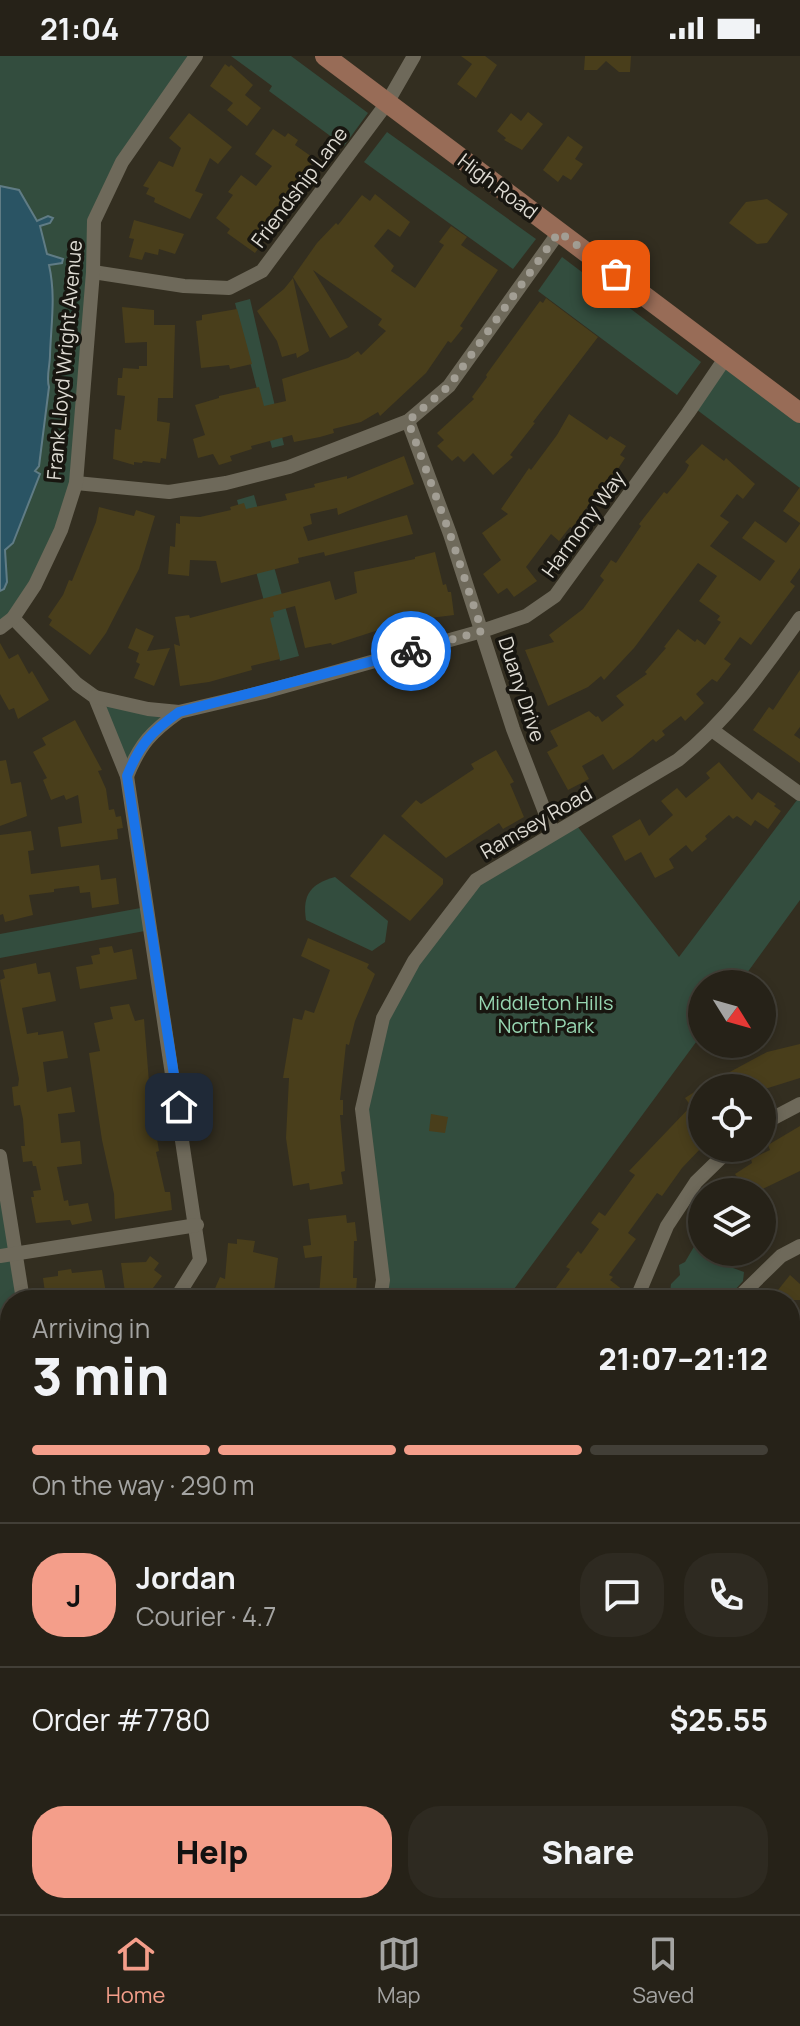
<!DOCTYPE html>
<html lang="en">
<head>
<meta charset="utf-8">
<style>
  :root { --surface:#262218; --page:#2e2a21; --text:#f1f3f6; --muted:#a4a4a2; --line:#423f37; --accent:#f49e8a }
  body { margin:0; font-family:Manrope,sans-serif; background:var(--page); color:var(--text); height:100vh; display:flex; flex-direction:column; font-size:30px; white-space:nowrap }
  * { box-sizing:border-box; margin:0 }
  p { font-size:26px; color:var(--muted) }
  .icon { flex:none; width:44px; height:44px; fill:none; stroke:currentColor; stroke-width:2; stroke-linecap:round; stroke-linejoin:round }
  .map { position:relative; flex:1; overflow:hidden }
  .panel { position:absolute; left:0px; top:1234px; width:800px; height:624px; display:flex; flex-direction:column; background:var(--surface); border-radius:32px 32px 0 0; box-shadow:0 4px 12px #0003,0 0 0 2px var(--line) }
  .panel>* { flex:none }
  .needle { width:52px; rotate:127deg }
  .tools { position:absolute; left:688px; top:914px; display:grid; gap:16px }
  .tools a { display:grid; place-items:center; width:88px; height:88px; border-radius:50%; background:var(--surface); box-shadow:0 4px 12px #0003,0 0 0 2px var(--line); font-size:40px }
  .pin { position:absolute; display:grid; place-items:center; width:68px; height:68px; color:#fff; margin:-34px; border-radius:16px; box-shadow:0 4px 12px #0006 }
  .courier { position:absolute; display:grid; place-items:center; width:80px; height:80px; margin:-40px; border:6px solid #1a73e8; border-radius:50%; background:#fff; color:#222; box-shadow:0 2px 10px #0007 }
  .summary em { font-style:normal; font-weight:800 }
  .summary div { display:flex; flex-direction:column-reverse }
  .summary { display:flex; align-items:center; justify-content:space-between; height:136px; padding:0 32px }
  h1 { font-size:52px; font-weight:800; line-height:60px }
  .bar { display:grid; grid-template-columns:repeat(4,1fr); gap:12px 8px; align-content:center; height:96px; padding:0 32px }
  .bar i { height:10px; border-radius:6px; background:var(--line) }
  .bar .selected { background:var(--accent) }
  .bar p { grid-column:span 4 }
  .line { display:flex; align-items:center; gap:20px; padding:0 32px; border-top:2px solid var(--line) }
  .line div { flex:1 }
  .round { display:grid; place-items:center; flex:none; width:84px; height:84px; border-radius:32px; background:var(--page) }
  .action { display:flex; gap:16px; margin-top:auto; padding:16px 32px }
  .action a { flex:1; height:92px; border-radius:32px; background:var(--accent); color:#111; font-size:32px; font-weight:800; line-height:92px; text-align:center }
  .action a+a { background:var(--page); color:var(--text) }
  .status { display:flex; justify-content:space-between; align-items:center; height:56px; padding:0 40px; background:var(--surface); direction:ltr }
  .status svg { height:22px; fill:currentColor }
  .menu { display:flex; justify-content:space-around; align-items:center; height:112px; border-top:2px solid var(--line); background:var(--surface); font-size:22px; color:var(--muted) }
  .menu a { display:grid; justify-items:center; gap:4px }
  .menu .selected { color:var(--accent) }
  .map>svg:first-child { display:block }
</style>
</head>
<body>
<div class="status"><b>21:04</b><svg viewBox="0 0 49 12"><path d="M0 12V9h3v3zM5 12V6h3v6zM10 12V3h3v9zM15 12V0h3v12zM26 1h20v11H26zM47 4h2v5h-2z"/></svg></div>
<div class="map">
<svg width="800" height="1858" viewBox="0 0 800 1858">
  <rect width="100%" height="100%" fill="#332e20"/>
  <g fill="#334d3e">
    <path d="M0,0H196L123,106L94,165L76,427L35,529L0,572Z"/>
    <path d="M231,0H291L368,57L344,90L269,35L272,30Z"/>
    <path d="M387,76L536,183L513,213L364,106Z"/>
    <path d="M562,201L701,306L677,339L538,235Z"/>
    <path d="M250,243L284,389L272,392L235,247Z"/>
    <path d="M726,301L800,357V432L692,350Z"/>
    <path d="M254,439L299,600L280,605L237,444Z"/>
    <path d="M95,641L179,656L153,675L127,720Z"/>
    <path d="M800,740V844L739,928H702V978L506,1244H380L362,1053L383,962L476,824L574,766L679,901Z"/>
    <path d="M335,821L388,865L385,886L372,895L306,864C302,838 311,828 335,821Z"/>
    <path d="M146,851L150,874L0,902V878Z"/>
    <path d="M0,1100L23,1244H10V1436L0,1429V1345L5,1338L0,1333Z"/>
    <path d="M702,1177V1196L745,1197L733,1212L744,1216L743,1225L726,1244H669L671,1228L680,1219L679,1209L685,1206Z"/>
    <path d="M800,1297V1372L790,1378V1309Z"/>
  </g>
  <path fill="#426651" d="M800,1740V1858H715L723,1848H790V1754Z"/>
  <g fill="#2a5464" stroke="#607c85" stroke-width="2">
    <path d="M0,130L19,134L37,165L48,160L53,162L50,167L40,170L47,198L63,203L62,207L49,209C56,240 51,268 50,299C50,310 46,321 49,331L39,410L35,415L40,418L13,487L5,494L7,526L4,533L0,535Z"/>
    <path d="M800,1314V1356L790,1362V1327Z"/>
  </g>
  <g fill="#493e1b">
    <path d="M461,0H485L497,9L476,42L457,28L472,8Z"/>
    <path d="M585,0H631L630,16H619L606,5L597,14H584Z"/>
    <path d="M225,8L229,11L231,9L253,29L245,39L261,52L247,70L227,54L233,47L210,30Z"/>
    <path d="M528,56L543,68L522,94L504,84L506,82L497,75L511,57L521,65Z"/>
    <path d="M189,57L232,91L218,108L210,102L195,135L203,138L190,163L154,146L155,142L146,138L149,132L143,130L159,105L173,111L181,92L169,82Z"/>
    <path d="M273,73L285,81L288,77L298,84L295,89L315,103L292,136L297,140L255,197L227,177L230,173L216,162L233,139L228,136L241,119L256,130L272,110L255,98Z"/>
    <path d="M568,80L583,91L575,103L583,108L571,124L563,119L558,126L543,114Z"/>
    <path d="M375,138L410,166L400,181L388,173L374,190L394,210L391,215L415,232L444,189L439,186L451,170L467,181L461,189L498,214L460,270L463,272L451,287L448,285L426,317L380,360L378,356L361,366L333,373L334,377L320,381L294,386L292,379L251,390L252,393L230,400L232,405L219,409L213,398L198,402L193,383L205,379L195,349L219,342V340L259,331L264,350L286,345L282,323L348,302L358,295L361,299L386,275L378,269L382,263L313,214L348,271L330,282L293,221L317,187L336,167L338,169L362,139L370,145Z"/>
    <path d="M767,143L788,158L767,187L757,188L729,167L746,146Z"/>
    <path d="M134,164L184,178L175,198L159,193L158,199L145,196L142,204L129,201L134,183L129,182Z"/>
    <path d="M293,222L309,295L297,302L296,297L282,301L277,285L257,255L284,233Z"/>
    <path d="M546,242L598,281L533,366L535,367L510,399L513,401L493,419L473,397L464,406L458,400L452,405L437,390L444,384L437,377L474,343L472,341L487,321L486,319L540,245L543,247Z"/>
    <path d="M122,251L154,254V269H175L173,342H158L157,365L170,367L166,403L161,402L160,407L143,405L142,407L134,406V409L113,403L115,373L121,374L125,340L117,339L118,322H122L123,312L139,313V310H147V286L125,287Z"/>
    <path d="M237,253L252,308L230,313L229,309L201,312L196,265L202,264V259Z"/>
    <path d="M569,358L607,384L610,380L626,390L620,399L625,402L604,434L597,442L595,440L572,472L570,471L559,485L551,478L526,511L537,525L514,541L507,532L498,538L483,518L501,504L482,477L508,458L501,453L529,412L531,414L557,379Z"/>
    <path d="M702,388L724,405L726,402L755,428L743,443L737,438L720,460L729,466L710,490L760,525L775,505L742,482L755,465L786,487L800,468V512L790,526L795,530L751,589L740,581L724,603L731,608L717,626L712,623L696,638L704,647L685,665L681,660L662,675L665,679L656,686L653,683L632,701L613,714L603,698L582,710L589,723L568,734L547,696L558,690L550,675L589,655L596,661L598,660L602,666L624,649L616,640L647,618L645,616L666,592L664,591L678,573L695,586L697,583L705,589L721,566L717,564L720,560L699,545L717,520L698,507L634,592L604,624L601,620L588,631L548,650L525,594L554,586L549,579L583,553L604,524L600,520L611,504L616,507L641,470L639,468L664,436L667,438L686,415L689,409L685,406Z"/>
    <path d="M404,400L414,428L338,459L337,452L310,458L312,468L303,471L308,485L407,459L413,478L325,500L324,496L298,502L299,507L221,527L216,505L190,504L189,520L168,518L170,490L175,491L176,467L180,468V460L200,461L231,454L230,451L244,447L246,453L287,444L285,438L315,431L314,428L347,420V423Z"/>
    <path d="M800,431V467L783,455Z"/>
    <path d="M99,451L134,460L136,454L155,460L139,513L106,577L90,599L49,569L52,564L48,561L63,539L69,524L72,525L96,466Z"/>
    <path d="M435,496L443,529L446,528L448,536H451L454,559L406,565L408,576L393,579L391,570L332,589L331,587L305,592L295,550L273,556L274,561L270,562L280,603L251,610L252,614L209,626L180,630L174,588L180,590L175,561L189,559L190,562L330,525L335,544L357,537L354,516L415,503V501Z"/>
    <path d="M136,572L154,580L147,595L170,592L154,630L134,622L140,608L136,606L139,597L128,592Z"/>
    <path d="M0,587L9,603L18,598L29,618L32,615L49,644L18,663L14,652L9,654L0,638Z"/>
    <path d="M800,614V671L794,679L800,683V707L753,674L769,651L773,654Z"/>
    <path d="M75,664L102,714L98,715L106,733L109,754L114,753L116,761L121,760L123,772L117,773L118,783L61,791L58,771L82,767L78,739L66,744L64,739L51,744L43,724L47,722L33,696L46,689L42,682Z"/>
    <path d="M496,694L514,726L510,728L524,761L503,773L499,767L446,802L401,760L416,744L421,748L474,713L471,708Z"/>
    <path d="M6,704L11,728L21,726L27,760L0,770V705Z"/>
    <path d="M719,706L752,744L758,736L776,748L774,750L781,755L768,773L755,764L751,770L737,760L733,763L729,759L705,780L707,783L692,796L686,789L669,803L674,812L655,822L641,796L625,805L612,780L640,763L649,780L673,759L661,745L677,732L686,742L710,722L706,717Z"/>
    <path d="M31,775L34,794L28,795L31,818L99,809L101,824L116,822L119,848L92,852L90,836L80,837L79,830L54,833V836L29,839L33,859L5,866L3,858L0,859V779Z"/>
    <path d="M384,778L443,823V828L410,865L350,820Z"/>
    <path d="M308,882L369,908L367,912L375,918L355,965L349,989L346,988L340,1044H343V1059H340L345,1115L341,1116L343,1128L310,1134L309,1127L293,1130L286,1082L289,1022H283L293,962L302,964L305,954L314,957L330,914L301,900Z"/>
    <path d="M112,890L114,897L132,893L137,923L80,933L76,911L93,908L91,900L100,898L99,892Z"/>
    <path d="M36,907L38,918L50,916L56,945L22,952L27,978L38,976V979L63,975L68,1002L43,1006L47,1036L71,1031L75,1056L58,1058L61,1087L80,1085L82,1108L57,1111L64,1145L68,1144L69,1150L88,1147L92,1165L72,1169L70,1164L36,1167L31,1141H34L33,1135L41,1134L36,1110H33L32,1105L23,1106L21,1090H25L23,1063L20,1049L14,1050L12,1031L18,1030L19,1023L0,924L5,922L3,914Z"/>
    <path d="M129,948L135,965L144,963L150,1039L159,1095L156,1096L165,1136H170L172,1154L115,1163L114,1138L102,1084L89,997L100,995L94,967L113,963L110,951Z"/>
    <path d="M800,988V1022L768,1032H702V1091L682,1112L662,1140L657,1137L628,1177L636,1183L609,1219L613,1221L610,1224L623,1234L616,1244H547L570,1213L566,1211L578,1195L581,1198L599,1173L591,1167L599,1156L605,1160L635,1119L629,1115L691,1050L685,1042L702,1031L767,996Z"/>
    <path d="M431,1058L448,1061L445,1077L429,1075Z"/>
    <path d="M800,1070V1115L756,1136H720L738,1122L735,1118L752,1107L751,1103L770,1094L768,1089Z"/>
    <path d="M346,1159L347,1167L355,1166L357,1185H354L353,1222H357L356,1235H353V1243L319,1241L322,1200L305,1202L303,1190L311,1189L308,1163Z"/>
    <path d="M237,1183L255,1185L253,1196L278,1202L273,1244H210L220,1221L225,1223L228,1187L237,1188Z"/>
    <path d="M150,1200L159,1207L154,1214L162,1220L144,1244H126L121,1207L146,1206Z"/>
    <path d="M71,1213L72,1217L102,1214L106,1237L88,1240V1244H46L43,1222L58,1220V1215Z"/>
    <path d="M790,1219L800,1228V1244H770Z"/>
  </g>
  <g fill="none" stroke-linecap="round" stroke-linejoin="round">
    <g stroke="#6e695a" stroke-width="14">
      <path d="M93,216L184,230L229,232L262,215L387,47L414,0"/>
      <path d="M408,365L450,478L513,673L553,777"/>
      <path d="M76,427L169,436L226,427L289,411L408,365L449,330L559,176"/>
      <path d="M13,562L77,628L95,641L127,720L200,1204L175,1244"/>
      <path d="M0,572L13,562L35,529L61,474L76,427L93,216L94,165L122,106L196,0"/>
      <path d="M95,641L148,653L179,656L264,636L482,575L526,560L555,540L688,357L726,301"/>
      <path d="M712,674L800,738"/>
      <path d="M127,720C140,688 151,676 179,656"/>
      <path d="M762,1068L800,1048"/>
      <path d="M0,1100L23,1244"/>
      <path d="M0,1200L197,1169"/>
      <path d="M380,1244L383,1224L362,1053L383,962L414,905L476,824L678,704C728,664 763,614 800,562"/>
      <path d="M636,1244L667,1170L696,1126L731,1092"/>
      <path d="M736,1244L781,1200L800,1190"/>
      <path d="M0,1345L5,1338"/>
      <path d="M790,1513L800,1505"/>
      <path d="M0,1544L10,1551"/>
      <path d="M0,1791L3,1793L10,1783"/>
      <path d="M222,1848L235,1858"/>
      <path d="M274,1858L295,1848"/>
      <path d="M516,1858L523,1848"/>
    </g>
    <path stroke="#986c57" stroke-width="20" d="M325,0L800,357"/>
  </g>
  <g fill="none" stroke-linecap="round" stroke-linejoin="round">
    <path stroke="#a29e94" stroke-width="8" stroke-dasharray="0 14.4" d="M411,595L482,575L450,478L408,365L449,330L559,176L616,218"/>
    <path stroke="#1a73e8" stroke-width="10" d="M179,1051L127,720C140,688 151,676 179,656L411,595"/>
  </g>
  <g text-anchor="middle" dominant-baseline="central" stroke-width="7" stroke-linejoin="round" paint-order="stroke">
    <g font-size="20" fill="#dedbd3" stroke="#181610">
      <text transform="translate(498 130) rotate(37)">High Road</text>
      <text transform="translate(299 131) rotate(-53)">Friendship Lane</text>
      <text transform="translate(64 304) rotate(-85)">Frank Lloyd Wright Avenue</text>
      <text transform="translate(583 468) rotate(-54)">Harmony Way</text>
      <text transform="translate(522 633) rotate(72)">Duany Drive</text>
      <text transform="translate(536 766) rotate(-30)">Ramsey Road</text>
    </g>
    <g font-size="20" fill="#97d6b1" stroke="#181610">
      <text x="546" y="946">Middleton Hills<tspan x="546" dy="23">North Park</tspan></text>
    </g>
  </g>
</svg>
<div class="tools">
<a><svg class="needle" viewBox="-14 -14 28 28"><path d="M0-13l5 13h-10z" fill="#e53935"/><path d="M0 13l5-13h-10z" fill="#a4a4a2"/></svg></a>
<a><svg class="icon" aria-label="locate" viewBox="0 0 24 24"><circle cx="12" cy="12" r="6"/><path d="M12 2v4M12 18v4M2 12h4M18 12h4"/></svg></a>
<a><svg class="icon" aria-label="layers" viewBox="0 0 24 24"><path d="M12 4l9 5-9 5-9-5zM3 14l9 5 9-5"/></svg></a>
</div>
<div class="pin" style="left:616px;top:218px;background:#ea580c"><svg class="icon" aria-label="bag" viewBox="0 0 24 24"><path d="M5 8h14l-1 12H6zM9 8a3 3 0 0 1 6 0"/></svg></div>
<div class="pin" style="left:179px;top:1051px;background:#1f2937"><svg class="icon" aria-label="home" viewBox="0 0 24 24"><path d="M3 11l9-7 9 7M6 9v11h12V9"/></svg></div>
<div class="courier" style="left:411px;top:595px"><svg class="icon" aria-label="bike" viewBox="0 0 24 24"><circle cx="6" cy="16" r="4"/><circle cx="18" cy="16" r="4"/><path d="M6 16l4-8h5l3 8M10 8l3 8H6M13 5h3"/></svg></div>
<section class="panel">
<div class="summary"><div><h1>3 min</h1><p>Arriving in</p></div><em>21:07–21:12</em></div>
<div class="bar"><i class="selected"></i><i class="selected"></i><i class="selected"></i><i></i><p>On the way · 290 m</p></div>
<div class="line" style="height:144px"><b class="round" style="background:var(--accent);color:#111">J</b><div><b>Jordan</b><p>Courier · 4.7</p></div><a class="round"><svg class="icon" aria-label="chat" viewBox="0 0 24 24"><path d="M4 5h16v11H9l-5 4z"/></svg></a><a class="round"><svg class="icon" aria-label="phone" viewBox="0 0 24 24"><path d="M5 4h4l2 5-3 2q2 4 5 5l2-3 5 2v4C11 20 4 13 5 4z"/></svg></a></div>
<div class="line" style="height:104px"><div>Order #7780</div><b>$25.55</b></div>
<div class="action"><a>Help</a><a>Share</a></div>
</section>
</div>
<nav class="menu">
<a class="selected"><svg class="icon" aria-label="home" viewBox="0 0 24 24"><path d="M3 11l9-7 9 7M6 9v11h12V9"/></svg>Home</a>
<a><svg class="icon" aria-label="map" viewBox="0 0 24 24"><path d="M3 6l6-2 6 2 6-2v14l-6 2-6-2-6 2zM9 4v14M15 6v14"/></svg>Map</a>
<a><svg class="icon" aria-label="saved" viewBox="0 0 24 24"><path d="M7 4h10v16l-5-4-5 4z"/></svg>Saved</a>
</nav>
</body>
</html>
